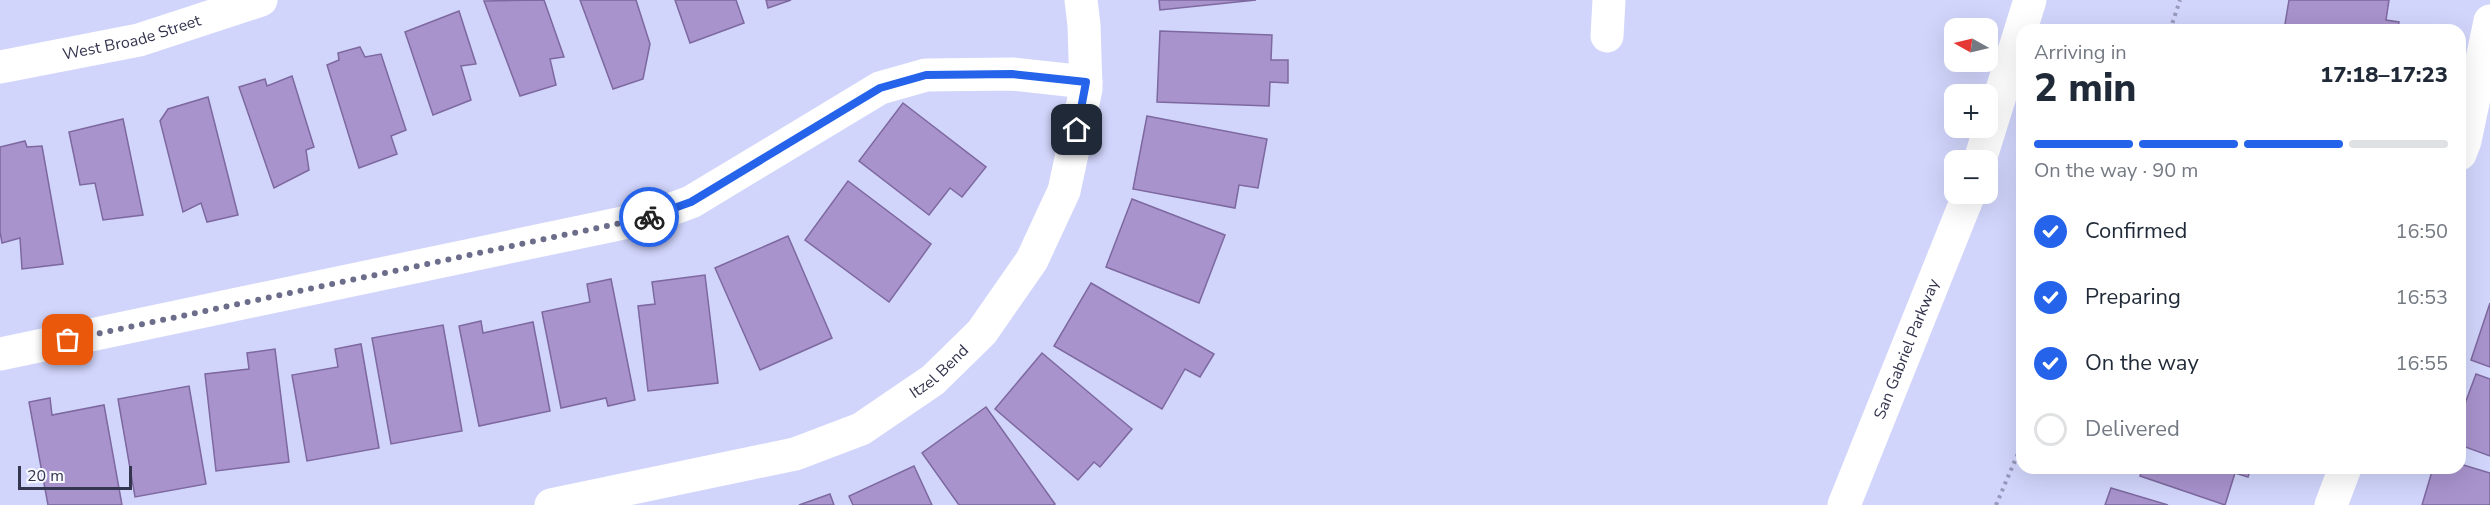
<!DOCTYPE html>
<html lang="en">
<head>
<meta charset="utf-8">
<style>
  :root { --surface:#fff; --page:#f2f2f3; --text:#1f2937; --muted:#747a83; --line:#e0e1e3; --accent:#2563eb }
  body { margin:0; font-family:"Nunito Sans",sans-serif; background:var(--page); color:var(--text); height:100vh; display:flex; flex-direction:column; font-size:22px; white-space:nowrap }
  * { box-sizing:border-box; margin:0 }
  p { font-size:20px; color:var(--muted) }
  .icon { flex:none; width:33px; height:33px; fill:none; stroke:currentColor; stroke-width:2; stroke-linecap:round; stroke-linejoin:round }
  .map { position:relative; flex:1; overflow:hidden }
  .panel { position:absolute; left:2016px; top:24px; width:450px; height:450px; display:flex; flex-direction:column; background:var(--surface); border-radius:18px; box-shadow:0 6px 24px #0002 }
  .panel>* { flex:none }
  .needle { width:39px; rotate:278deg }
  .tools { position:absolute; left:1944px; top:18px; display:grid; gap:12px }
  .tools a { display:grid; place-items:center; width:54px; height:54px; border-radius:12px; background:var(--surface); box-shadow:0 6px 24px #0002; font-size:30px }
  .scale { position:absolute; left:18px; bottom:15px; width:114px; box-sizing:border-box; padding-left:6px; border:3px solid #34354e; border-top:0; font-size:16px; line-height:21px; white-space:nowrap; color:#34354e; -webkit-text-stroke:4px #f8f9ff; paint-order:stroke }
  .pin { position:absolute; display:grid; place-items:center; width:51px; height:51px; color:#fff; margin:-26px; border-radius:12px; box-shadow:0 3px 9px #0006 }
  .courier { position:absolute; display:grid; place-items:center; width:60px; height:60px; margin:-30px; border:4px solid #2563eb; border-radius:50%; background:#fff; color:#222; box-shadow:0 2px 8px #0007 }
  .headline em { font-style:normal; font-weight:800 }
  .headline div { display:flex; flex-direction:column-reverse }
  .headline { display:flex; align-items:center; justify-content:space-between; height:102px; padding:0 18px }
  h1 { font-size:39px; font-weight:800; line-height:45px }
  .bar { display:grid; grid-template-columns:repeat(4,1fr); gap:9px 6px; align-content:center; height:72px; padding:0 18px }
  .bar i { height:8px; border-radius:4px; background:var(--line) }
  .bar .on { background:var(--accent) }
  .bar p { grid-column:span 4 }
  ol { padding:0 18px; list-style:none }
  li { display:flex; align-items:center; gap:18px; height:66px }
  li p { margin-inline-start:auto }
  li .icon { padding:6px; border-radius:50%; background:var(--accent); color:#fff; stroke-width:4 }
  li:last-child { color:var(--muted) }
  li i { width:33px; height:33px; border:3px solid var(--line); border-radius:50% }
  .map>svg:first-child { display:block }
</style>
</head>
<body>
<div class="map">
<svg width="2490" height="505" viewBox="0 0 2490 505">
  <rect width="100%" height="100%" fill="#d1d5fb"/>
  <g fill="#a893cd" stroke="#7d689f" stroke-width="1.5">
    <path d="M544,0L564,57L550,59L556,85L520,96L484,1Z"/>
    <path d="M580,0H636L650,44L643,79L613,89Z"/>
    <path d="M675,0H736L744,23L690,43Z"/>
    <path d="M766,0H791L768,8Z"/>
    <path d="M1159,0H1256L1160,10Z"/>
    <path d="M2289,0H2389L2386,20L2399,22L2398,30H2284Z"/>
    <path d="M459,11L476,64L461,66L471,100L433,115L405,32Z"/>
    <path d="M1160,31L1272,35L1271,60H1288V83L1270,82L1269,106L1157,102Z"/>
    <path d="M360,47L365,57L381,54L406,130L391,136L397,154L359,168L327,65L339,60L338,53Z"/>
    <path d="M292,76L314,147L306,150L309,170L274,188L239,87L265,79L267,86Z"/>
    <path d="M208,97L238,215L207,222L201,203L183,212L160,121L168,109Z"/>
    <path d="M903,103L986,167L962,197L950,188L929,215L859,161Z"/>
    <path d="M1147,116L1267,139L1258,188L1239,185L1235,208L1133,189Z"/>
    <path d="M123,119L143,215L103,220L95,183L80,185L69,132Z"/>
    <path d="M25,141L27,147L42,146L63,264L22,269L20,238L2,243L0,232V147Z"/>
    <path d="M848,181L931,244L889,302L805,240Z"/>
    <path d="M1132,199L1225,235L1199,303L1106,267Z"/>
    <path d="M788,236L832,338L760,370L715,268Z"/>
    <path d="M705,275L718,383L648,391L638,306L655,304L652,282Z"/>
    <path d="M611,279L635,400L608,406L606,398L561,408L542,312L590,302L587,284Z"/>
    <path d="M1091,283L1214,354L1200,377L1185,369L1162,409L1054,346Z"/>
    <path d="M2490,303V367L2471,360Z"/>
    <path d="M481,321L483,333L533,322L550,411L479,426L459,326Z"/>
    <path d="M443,325L462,431L391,444L372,338Z"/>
    <path d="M361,344L379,448L307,461L292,375L338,367L335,349Z"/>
    <path d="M275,349L289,462L216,471L205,374L249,369L247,353Z"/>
    <path d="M1042,353L1132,429L1100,467L1094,462L1078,480L995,409Z"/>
    <path d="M2476,374L2490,379V456L2460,445V417Z"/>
    <path d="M189,386L206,484L135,497L118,399Z"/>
    <path d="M50,398L52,415L104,405L122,505H48L29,402Z"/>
    <path d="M986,407L1055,504L1053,505H959L922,453Z"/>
    <path d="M2460,464L2490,473V505H2422L2433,468H2460Z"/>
    <path d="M914,466L932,505H853L849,496Z"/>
    <path d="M2143,468H2251L2248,477L2235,473L2225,505L2140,476Z"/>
    <path d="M2111,488L2168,505H2105Z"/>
    <path d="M830,494L834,505H799Z"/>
  </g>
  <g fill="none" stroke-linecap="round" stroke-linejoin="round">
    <g stroke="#9699ba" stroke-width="4" stroke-dasharray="3 4.5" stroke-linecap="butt">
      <path d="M2170,30L2180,0"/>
      <path d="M1996,505L2022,444"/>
    </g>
    <g stroke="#fff" stroke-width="33">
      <path d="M1607,36L1609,0"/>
      <path id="s1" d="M0,67L139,40L261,0"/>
      <path d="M2460,154L2465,141L2490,21"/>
      <path d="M1980,160L2030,0"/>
      <path d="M0,354L647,218L691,202L880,88L926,75L1012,74L1086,82"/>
      <path id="s2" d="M551,505L795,454L861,429L933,380L982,332L1032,260L1064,191L1086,89L1084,25L1081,0"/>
      <path id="s3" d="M1844,505L1969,194"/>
      <path d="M2331,505L2345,468"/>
    </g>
  </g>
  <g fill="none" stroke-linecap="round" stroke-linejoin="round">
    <path stroke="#6b6d8b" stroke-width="6" stroke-dasharray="0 10.8" d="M68,340L649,217"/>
    <path stroke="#2563eb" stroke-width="8" d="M649,217L691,202L880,88L926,75L1012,74L1086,82L1077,130"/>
  </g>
  <g text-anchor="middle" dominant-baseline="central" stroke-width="6" stroke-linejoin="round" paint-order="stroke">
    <g font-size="16" fill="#34354e" stroke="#f8f9ff">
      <text stroke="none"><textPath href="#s1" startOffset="135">West Broade Street</textPath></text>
      <text stroke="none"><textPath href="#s3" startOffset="168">San Gabriel Parkway</textPath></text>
      <text stroke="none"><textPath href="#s2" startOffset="417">Itzel Bend</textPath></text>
    </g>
  </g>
</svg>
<div class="tools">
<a><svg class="needle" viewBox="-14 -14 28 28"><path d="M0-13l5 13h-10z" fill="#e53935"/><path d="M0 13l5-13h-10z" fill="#747a83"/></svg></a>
<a>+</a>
<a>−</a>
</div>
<div class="scale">20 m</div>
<div class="pin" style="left:68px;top:340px;background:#ea580c"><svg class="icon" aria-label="bag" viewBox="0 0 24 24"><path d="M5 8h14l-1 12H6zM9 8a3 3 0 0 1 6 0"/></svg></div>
<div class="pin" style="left:1077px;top:130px;background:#1f2937"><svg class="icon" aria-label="home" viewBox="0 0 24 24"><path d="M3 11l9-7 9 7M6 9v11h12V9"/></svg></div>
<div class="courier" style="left:649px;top:217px"><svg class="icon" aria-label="bike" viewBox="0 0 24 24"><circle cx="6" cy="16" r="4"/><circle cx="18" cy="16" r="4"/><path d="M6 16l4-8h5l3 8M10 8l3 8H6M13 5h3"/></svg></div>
<section class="panel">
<div class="headline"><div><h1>2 min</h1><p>Arriving in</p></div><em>17:18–17:23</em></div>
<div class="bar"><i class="on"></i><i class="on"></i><i class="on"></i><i></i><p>On the way · 90 m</p></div>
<ol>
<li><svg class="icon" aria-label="check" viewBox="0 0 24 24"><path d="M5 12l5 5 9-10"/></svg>Confirmed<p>16:50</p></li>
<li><svg class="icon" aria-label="check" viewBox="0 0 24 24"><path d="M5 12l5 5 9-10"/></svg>Preparing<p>16:53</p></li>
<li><svg class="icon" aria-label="check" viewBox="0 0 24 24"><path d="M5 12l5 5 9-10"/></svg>On the way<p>16:55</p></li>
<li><i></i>Delivered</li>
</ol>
</section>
</div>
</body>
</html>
